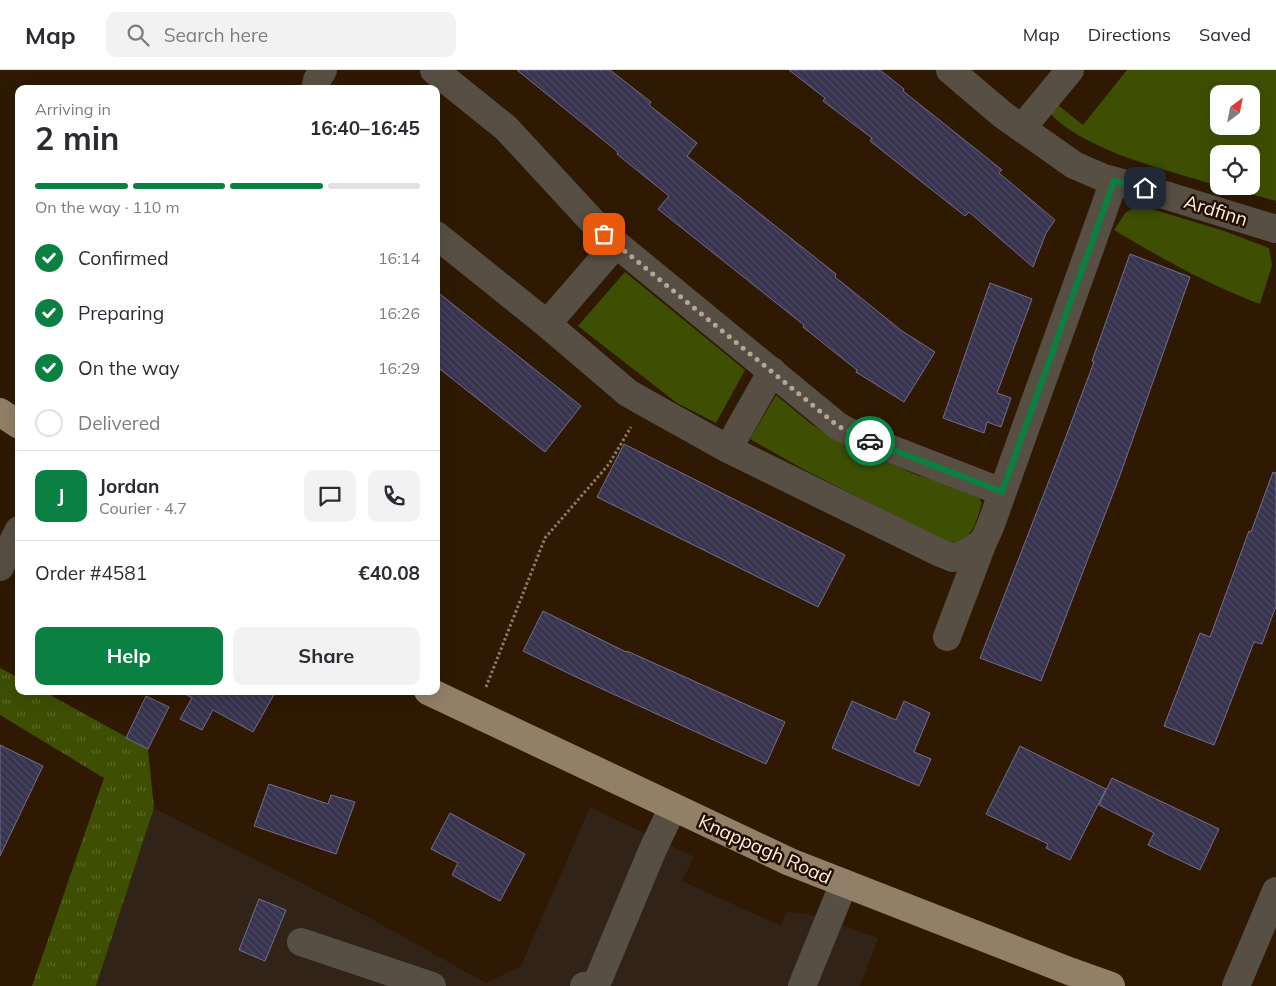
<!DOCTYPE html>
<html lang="en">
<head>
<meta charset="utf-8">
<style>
  :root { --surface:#fff; --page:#f2f2f3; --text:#2b2b33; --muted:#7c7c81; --line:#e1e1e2; --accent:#0b8043 }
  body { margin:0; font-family:Mulish,sans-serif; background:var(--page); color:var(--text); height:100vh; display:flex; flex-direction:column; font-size:19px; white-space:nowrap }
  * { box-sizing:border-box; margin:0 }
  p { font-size:16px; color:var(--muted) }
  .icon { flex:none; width:28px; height:28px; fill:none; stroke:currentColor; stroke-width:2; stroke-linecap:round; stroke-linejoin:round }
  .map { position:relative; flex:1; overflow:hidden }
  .details { position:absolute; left:15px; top:15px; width:425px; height:610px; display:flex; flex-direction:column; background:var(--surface); border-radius:10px; box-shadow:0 5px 20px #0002 }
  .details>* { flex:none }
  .needle { width:32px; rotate:32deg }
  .controls { position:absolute; left:1210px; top:15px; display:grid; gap:10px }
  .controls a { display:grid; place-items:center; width:50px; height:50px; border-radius:10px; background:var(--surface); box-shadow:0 5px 20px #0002; font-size:25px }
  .pin { position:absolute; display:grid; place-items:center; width:42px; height:42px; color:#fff; margin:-21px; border-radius:10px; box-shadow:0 2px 8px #0006 }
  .courier { position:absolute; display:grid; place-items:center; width:50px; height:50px; margin:-25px; border:4px solid #0b8043; border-radius:50%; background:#fff; color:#222; box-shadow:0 1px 6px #0007 }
  .headline em { font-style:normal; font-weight:700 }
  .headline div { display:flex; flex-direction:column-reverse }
  .headline { display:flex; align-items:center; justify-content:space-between; height:85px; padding:0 20px }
  h1 { font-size:32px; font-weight:700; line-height:38px }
  .bar { display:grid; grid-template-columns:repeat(4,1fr); gap:8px 5px; align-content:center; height:60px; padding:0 20px }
  .bar i { height:6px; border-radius:4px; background:var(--line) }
  .bar .active { background:var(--accent) }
  .bar p { grid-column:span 4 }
  .line { display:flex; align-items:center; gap:12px; padding:0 20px; border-top:1px solid var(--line) }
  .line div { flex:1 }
  .round { display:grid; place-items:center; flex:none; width:52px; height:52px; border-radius:10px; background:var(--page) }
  ol { padding:0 20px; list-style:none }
  li { display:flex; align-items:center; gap:15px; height:55px }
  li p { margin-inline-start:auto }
  li .icon { padding:5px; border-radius:50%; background:var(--accent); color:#fff; stroke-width:4 }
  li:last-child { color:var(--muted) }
  li i { width:28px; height:28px; border:2px solid var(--line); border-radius:50% }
  .button { display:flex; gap:10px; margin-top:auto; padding:10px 20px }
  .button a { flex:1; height:58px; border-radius:10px; background:var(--accent); color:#fff; font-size:20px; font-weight:700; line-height:58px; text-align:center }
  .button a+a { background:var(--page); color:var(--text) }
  header { display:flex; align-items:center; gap:30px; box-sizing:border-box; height:70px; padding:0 25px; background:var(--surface); border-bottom:1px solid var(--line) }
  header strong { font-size:24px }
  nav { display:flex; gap:28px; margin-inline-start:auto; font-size:18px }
  .search { width:350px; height:45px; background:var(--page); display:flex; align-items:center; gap:12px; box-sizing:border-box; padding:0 18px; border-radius:10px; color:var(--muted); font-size:19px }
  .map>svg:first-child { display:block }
</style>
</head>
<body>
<header>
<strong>Map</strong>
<div class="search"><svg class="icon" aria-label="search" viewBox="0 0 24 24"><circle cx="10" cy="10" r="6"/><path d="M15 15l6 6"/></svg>Search here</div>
<nav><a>Map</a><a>Directions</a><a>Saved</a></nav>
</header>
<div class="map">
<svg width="1276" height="916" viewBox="0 0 1276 916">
  <defs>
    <pattern id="park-tufts" width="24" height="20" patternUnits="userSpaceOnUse" patternTransform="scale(1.25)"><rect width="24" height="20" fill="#3e4f04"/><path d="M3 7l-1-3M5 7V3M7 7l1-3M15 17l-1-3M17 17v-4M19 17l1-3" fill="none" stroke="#5b6929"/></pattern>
    <pattern id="building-back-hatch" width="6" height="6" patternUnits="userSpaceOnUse" patternTransform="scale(1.25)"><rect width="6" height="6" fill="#383450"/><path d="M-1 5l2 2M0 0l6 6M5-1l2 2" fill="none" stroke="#4c4861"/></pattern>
  </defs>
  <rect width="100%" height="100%" fill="#2f1903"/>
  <path fill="#322318" d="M590,737L694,787L682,811L781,856L787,841L816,846L878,868L860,916H96L154,738L368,847L486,913L521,896Z"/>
  <g fill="#3e4f04" fill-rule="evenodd">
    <path d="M1127,0H1276V131L1221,116H1251V84H1219V116C1170,101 1084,81 1050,43L1058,35L1083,55ZM1219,24H1251V56H1219Z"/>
    <path d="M1139,135L1224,161L1269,178L1272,195L1260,234C1209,215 1161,188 1114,160L1126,142Z"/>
    <path d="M625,202L745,300L716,353L677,333L578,256Z"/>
    <path d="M776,325L810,353L838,371L917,405L976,422L982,433C976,452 972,474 948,473L801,398L750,369Z"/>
  </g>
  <path fill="url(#park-tufts)" d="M0,598L19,608V621H43L148,679L154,738L96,916H32L104,708L0,645Z"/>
  <g fill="url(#building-back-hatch)" stroke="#716e8d">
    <path d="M517,0H610L651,32L649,35L697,73L687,86L836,204L835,207L902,261L935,282L904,332L856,302L857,300L803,257L804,255L658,139L669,126L617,84L618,82Z"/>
    <path d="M789,0H880L904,19L903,21L1002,100L999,103L1055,150L1046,163L1033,197L969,142L965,146L870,71L872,68L823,31L825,28Z"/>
    <path d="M1130,184L1190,207L1119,408L1041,611L980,588L1059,385L1094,292L1092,291Z"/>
    <path d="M990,213L1032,229L997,323L1011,328L1001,357L987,352L984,363L943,348Z"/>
    <path d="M436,221L581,336L545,382L436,296Z"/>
    <path d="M624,374L845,485L818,537L597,427Z"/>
    <path d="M1273,402L1276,403V536L1262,574L1254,572L1214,675L1164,656L1200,563L1210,567L1249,461L1251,462Z"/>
    <path d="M543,541L626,582L627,581L785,652L766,694L576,607L523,581Z"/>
    <path d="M180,621H276L253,662L213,640L202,660L180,649L192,628Z"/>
    <path d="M146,626L169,637L148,679L126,668Z"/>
    <path d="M852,631L896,650L904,631L930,643L914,682L931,689L919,716L832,678Z"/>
    <path d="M0,675L43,696L0,786Z"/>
    <path d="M1020,676L1106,719L1070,790L1046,778L1048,774L986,744Z"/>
    <path d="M1112,708L1219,759L1200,800L1148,775L1154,763L1099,735Z"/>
    <path d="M269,714L328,734L331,725L355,732L336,784L254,756Z"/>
    <path d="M450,743L525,784L500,831L452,805L458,793L431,779Z"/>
    <path d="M259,829L286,840L265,891L239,880Z"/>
  </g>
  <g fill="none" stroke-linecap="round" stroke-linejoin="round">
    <path stroke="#8c7a69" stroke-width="3" stroke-dasharray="2.5 2.5" stroke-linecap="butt" d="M486,617L545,468L609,394L631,357"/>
    <g stroke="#584f44" stroke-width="28">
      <path d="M434,0L506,58L604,164L838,356L855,365L1002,422"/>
      <path d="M950,0L1003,45L1074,95L1104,108L1145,119L1276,159"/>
      <path d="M315,19L317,10L323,0"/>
      <path d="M1022,58L1070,0"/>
      <path d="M436,165L547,254L628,323L642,331L728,379L938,482L953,488L969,482L983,472L990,457L1114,111"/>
      <path d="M547,254L616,174"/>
      <path d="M728,379L772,301"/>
      <path d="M0,497L19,460"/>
      <path d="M947,567L983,472"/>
      <path d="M301,872L432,916"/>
      <path d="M584,916L596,915L653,779L673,737"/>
      <path d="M802,916L844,813"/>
      <path d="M1236,916L1276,821"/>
    </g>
    <g stroke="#927f67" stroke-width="28">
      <path d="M0,342L19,355"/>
      <path d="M428,621L790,792L1069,901L1111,916"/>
    </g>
  </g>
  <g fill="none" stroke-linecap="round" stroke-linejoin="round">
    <path stroke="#b6a597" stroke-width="5" stroke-dasharray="0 9" d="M604,164L838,356L870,371"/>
    <path stroke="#0b8043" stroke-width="6" d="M870,371L1002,422L1114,111L1145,118"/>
  </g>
  <g text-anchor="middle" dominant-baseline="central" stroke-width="5" stroke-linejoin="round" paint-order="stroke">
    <g font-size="19" fill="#fef1e7" stroke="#251000">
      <text transform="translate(1216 140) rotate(17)">Ardfinn</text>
      <text transform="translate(765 779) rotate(24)">Knappagh Road</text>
    </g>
  </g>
</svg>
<div class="controls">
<a><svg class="needle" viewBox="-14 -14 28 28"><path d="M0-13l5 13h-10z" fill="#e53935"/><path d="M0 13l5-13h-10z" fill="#7c7c81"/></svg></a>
<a><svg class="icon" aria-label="locate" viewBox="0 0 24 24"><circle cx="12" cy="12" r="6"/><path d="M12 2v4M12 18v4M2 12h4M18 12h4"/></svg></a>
</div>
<div class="pin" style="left:604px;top:164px;background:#ea580c"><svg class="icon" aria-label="bag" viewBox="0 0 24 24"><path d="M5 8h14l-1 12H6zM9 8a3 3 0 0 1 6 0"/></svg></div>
<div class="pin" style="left:1145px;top:118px;background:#1f2937"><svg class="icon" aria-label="home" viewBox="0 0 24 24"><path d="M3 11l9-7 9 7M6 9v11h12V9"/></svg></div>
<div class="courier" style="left:870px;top:371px"><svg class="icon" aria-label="car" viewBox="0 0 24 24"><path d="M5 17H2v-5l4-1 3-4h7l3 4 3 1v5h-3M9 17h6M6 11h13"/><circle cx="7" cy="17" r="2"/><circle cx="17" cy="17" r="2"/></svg></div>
<section class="details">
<div class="headline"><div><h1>2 min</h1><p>Arriving in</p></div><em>16:40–16:45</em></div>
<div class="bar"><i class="active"></i><i class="active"></i><i class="active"></i><i></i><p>On the way · 110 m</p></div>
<ol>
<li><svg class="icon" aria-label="check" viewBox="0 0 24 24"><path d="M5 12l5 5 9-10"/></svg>Confirmed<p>16:14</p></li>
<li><svg class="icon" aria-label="check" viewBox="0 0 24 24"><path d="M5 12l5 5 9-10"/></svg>Preparing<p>16:26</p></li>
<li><svg class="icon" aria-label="check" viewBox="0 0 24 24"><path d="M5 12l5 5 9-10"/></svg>On the way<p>16:29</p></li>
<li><i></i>Delivered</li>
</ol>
<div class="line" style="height:90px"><b class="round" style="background:var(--accent);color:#fff">J</b><div><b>Jordan</b><p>Courier · 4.7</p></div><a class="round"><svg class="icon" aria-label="chat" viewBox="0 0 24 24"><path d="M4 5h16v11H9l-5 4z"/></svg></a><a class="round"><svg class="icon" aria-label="phone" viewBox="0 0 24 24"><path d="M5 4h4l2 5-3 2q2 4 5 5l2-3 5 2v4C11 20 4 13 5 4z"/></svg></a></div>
<div class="line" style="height:65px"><div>Order #4581</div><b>€40.08</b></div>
<div class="button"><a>Help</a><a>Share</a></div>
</section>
</div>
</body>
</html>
